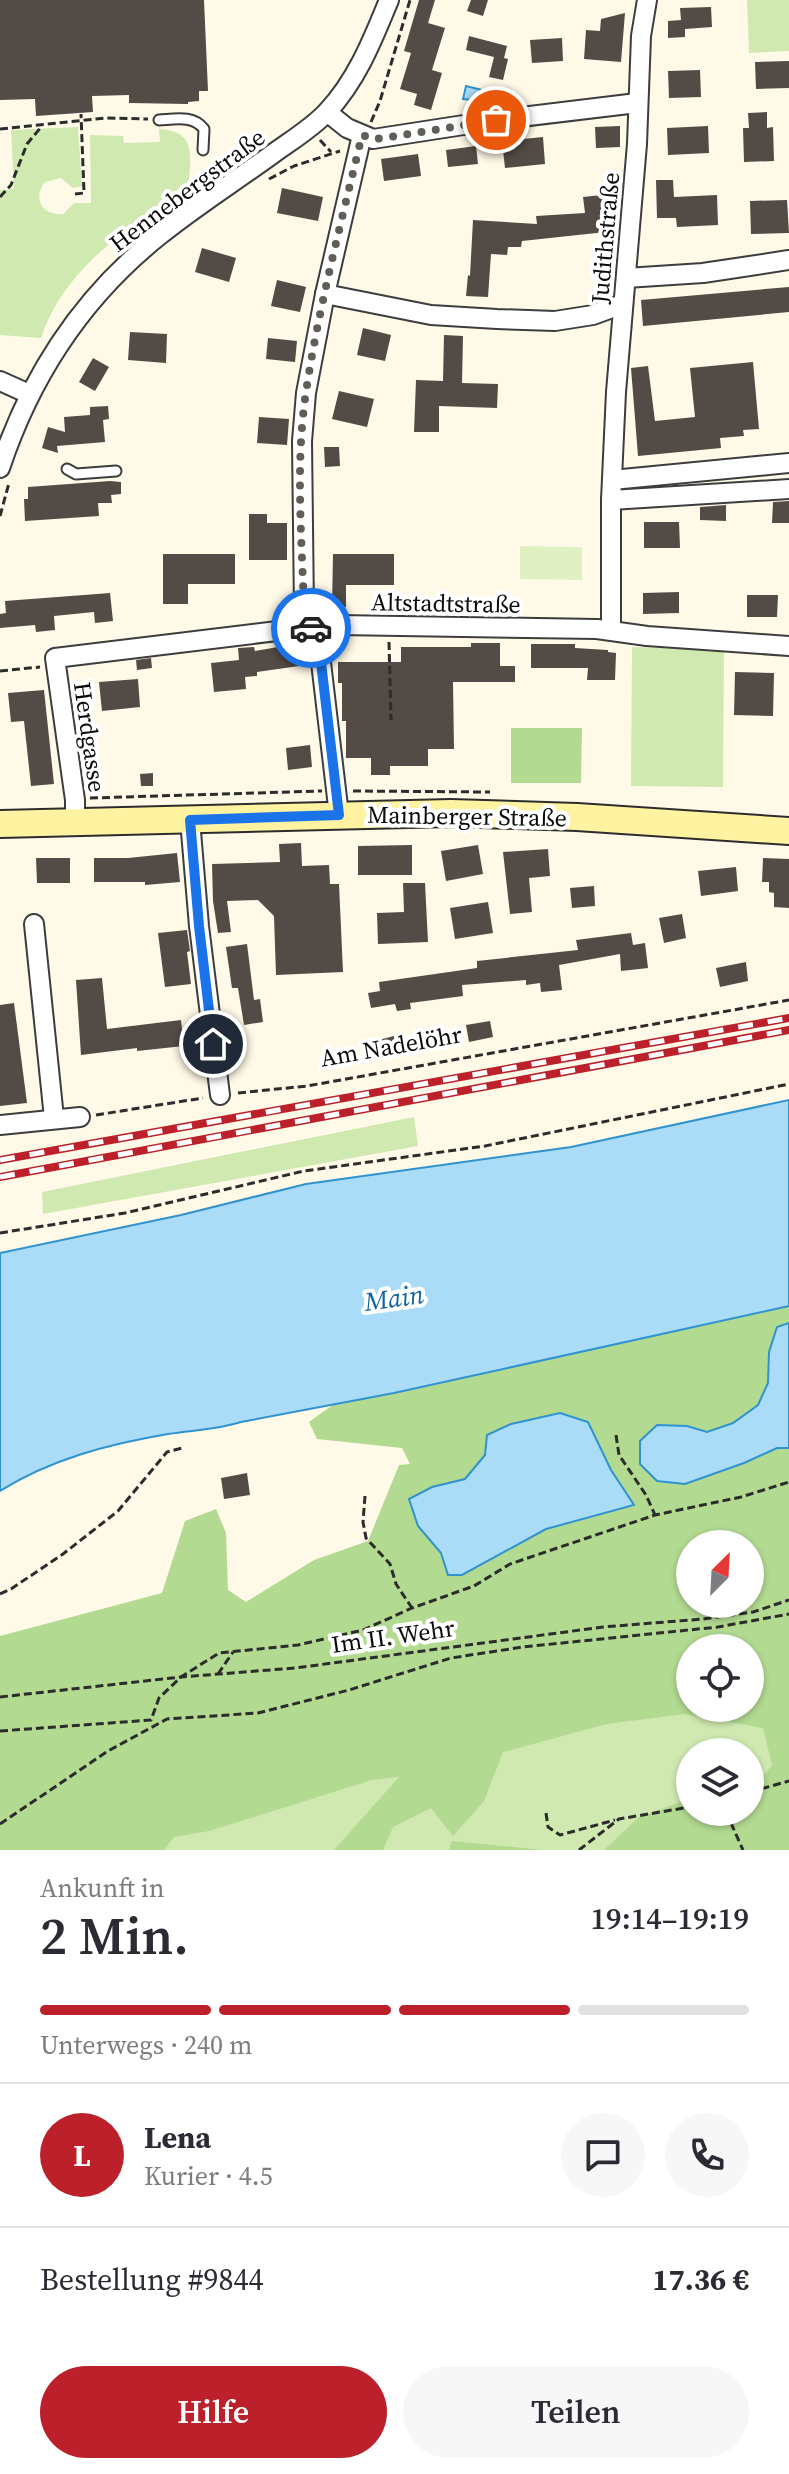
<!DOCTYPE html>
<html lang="de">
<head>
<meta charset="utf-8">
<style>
  :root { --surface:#fff; --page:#f7f7f7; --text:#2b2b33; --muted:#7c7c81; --line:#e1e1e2; --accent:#bc202a }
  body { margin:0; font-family:"Source Serif 4",serif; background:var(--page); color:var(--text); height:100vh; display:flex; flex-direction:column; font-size:30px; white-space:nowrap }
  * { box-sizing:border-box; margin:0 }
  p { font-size:26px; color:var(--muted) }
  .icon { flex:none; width:44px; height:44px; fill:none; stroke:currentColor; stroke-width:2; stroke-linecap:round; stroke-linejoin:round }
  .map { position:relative; height:1850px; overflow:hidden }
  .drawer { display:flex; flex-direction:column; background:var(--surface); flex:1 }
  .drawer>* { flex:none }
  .needle { width:52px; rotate:24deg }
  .fabs { position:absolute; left:676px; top:1530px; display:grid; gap:16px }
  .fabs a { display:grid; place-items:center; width:88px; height:88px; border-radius:50%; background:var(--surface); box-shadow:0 2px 6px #0004; font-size:40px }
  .pin { position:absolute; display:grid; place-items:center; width:68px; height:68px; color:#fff; margin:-34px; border:4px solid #fff; border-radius:50%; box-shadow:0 2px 8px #0007 }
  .courier { position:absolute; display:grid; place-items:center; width:80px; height:80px; margin:-40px; border:6px solid #1a73e8; border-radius:50%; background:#fff; color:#222; box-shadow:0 2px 10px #0007 }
  .overview em { font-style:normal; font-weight:600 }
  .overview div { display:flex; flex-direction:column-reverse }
  .overview { display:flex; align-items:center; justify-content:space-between; height:136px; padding:0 40px }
  h1 { font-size:52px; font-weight:600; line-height:60px }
  .bar { display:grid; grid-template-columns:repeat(4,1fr); gap:12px 8px; align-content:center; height:96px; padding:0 40px }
  .bar i { height:10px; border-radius:6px; background:var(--line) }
  .bar .selected { background:var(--accent) }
  .bar p { grid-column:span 4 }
  .line { display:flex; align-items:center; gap:20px; padding:0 40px; border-top:2px solid var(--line) }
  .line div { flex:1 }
  .round { display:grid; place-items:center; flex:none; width:84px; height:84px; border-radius:42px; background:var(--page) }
  .primary-button { display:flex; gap:16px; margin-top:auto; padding:16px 40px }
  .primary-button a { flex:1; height:92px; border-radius:48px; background:var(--accent); color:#fff; font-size:32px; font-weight:600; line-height:92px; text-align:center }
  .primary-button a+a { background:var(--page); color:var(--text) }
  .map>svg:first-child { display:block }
</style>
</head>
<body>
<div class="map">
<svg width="789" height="1850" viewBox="0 0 789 1850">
  <rect width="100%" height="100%" fill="#fffae7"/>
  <g fill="#cfe9b1" fill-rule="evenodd">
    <path d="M747,0H789V51L749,53Z"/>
    <path d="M78,127L82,186L73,188L61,178L45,182C32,198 42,216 63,214L74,203H91L90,135L123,136L124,143L160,142L159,129C199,131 190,159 188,190C128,227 65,267 41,338L0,335V190L14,189L11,130Z"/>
    <path d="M632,647L724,649L723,787L631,786Z"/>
    <path d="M414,1117L418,1146L43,1214L42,1192Z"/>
    <path d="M789,1625V1850H0V1838L168,1740ZM690,1648H750V1708H690ZM690,1752H750V1812H690Z"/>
  </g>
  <g fill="#b2da90" fill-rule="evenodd">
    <path d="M511,728H582L581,783H511Z"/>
    <path d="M789,1306V1850H604L639,1817L683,1801L690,1805V1812H703L722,1823L733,1812H750V1793L772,1765L763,1728L685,1714L607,1724L503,1752L484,1801L453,1836L431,1808L393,1827L383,1850H334L399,1777L372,1780L209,1831L174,1837L164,1850H0V1636L162,1593L185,1521L216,1509L226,1533L228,1590L246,1602L314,1560L368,1541L399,1465L410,1464L402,1448L317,1439L309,1422L334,1404ZM690,1544H750V1604H690ZM690,1648H750V1708H690Z"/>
    <path d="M452,1841L543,1850H449Z"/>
  </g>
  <path fill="#e1f0c3" d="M520,546L582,547V580L520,579Z"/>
  <g fill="#aadcf7" stroke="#3093d0" stroke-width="2">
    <path d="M466,86L486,91L484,101L463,99Z"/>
    <path d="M789,1100V1306L394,1393L241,1422C216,1430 193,1430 168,1434C109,1444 51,1459 0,1491V1253L181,1215L306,1184L571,1147Z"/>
    <path d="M789,1323V1448H777L744,1463L685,1484L657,1481L640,1464V1441L657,1425L687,1426L707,1432L733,1423L758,1405L768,1383L769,1352L777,1327Z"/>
    <path d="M560,1413L588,1422L611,1470L634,1505L546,1529L462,1575H448L441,1553L418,1526L409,1499L432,1487L465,1479L485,1455L487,1435L511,1424Z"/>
  </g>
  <g fill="#534b46">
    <path d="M0,0H204L208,91H199V101L188,102V104L129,103V95L92,96L93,112L36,116L35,99L0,100Z"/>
    <path d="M419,0H435L428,23L445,28L432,70L442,73L431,110L414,105L417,94L400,89L411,53L404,51Z"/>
    <path d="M471,0H488L483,16L467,11Z"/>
    <path d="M711,7L712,27L685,29V37L668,38V21L681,20L680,8Z"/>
    <path d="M625,13L621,62L584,59L586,30L600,31L601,19Z"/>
    <path d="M469,36L507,46L504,58L508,59L503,80L489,77L494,57L466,50Z"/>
    <path d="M562,38L563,61L532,63L530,40Z"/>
    <path d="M789,61V88L756,89L755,62Z"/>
    <path d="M700,70L701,97L669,98L668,71Z"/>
    <path d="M767,112V128L773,127L774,161L744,162L743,128H749L748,113Z"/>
    <path d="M620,126V147L596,148L595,127Z"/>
    <path d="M708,126L709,153L668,155L667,128Z"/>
    <path d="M543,137L545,164L505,168L502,141Z"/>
    <path d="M476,146L478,164L448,167L446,150Z"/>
    <path d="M418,154L421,176L384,181L381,159Z"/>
    <path d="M656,180H673L674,197L717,195L718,225L677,227L676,218H657Z"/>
    <path d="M282,188L323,197L318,221L277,213Z"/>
    <path d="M611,194L615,231L522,241L521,247H508L507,255L491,254L488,297L466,296L468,275L470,276L473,220L537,224L536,216L585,213L583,197Z"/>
    <path d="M787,200L789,233L751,234L750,201Z"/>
    <path d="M202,248L236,258L229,282L195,272Z"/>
    <path d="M277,280L306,287L300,312L271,306Z"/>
    <path d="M789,287V312L643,326L641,300Z"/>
    <path d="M363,328L391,335L385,361L357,355Z"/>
    <path d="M130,332L167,334L166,363L128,360Z"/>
    <path d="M444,335L463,336L462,383L498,384L497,408L439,406V432H414L416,380L443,381Z"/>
    <path d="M268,338L297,341L295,362L266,359Z"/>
    <path d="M93,358L109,367L95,391L79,382Z"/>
    <path d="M753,362L759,429L743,430L744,436L720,438L721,448L638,456L631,368L648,366L655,421L695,417L690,368Z"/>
    <path d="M339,391L374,399L367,427L332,419Z"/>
    <path d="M108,406L109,419L103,420L105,442L57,446L58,453L42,448L48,427L65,432L64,417L90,415V407Z"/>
    <path d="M259,417L289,419L287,445L257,443Z"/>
    <path d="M324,447H339L340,466L325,467Z"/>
    <path d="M110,481L121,482V494L111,495L112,503H98L99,516L25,521L24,499H28V487Z"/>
    <path d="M789,501V523H772L773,502Z"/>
    <path d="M726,505V521L700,520V507Z"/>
    <path d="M249,514H267V523H287V560H249Z"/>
    <path d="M644,522H679L680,548H644Z"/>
    <path d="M163,554H235V584H188V604H163Z"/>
    <path d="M333,554H394V585H346V607H332Z"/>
    <path d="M679,592V613L643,614V593Z"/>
    <path d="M110,593L113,621L95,623L94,612L54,616L55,630L36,632L35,625L0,628V614L6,613L5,601Z"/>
    <path d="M747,595H778L777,617H747Z"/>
    <path d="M471,643H500V666H515V682H453L454,749H428V766H390V775H371V758H346V721H342V683H338V662H401V647H471Z"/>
    <path d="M295,644L299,666L257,672V676L245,677L246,689L214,692L211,663L239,660L238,648L254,647L255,651Z"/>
    <path d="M531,644H575V648L608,650V652L616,653L615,680H587L588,668H531Z"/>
    <path d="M151,658L152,668L137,670L136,660Z"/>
    <path d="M735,672L774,673L773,716L734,715Z"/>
    <path d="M138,679L140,707L102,711L99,682Z"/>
    <path d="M44,690L54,784L31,786L24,721L11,722L8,693Z"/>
    <path d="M310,745L312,767L288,770L286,748Z"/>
    <path d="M153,773V786H141L140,774Z"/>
    <path d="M301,843L302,866L329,865L330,884H339L343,972L276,975L274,916L258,900L227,901L231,932L218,933L213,901L212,864L280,862L279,844Z"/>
    <path d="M412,845V875H358V846Z"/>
    <path d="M478,845L483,874L446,881L441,851Z"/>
    <path d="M548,849L550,876L529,878L532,912L510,914L503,852Z"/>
    <path d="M177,853L180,882L145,885V882H94V858H128Z"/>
    <path d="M36,858H70V883H37Z"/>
    <path d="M763,858L789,859V908L774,907V893L769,892V882H762Z"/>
    <path d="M736,867L738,891L701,896L698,871Z"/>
    <path d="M403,883H425L428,942L378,944L377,913L404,912Z"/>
    <path d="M594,886L595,906L572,908L570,888Z"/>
    <path d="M488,902L493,933L455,939L450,908Z"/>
    <path d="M682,914L686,938L664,943L659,918Z"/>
    <path d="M187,930L190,951L187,952L191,984L165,987L158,933Z"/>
    <path d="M631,933L633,945L645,943L648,968L621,971L620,954L559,965L562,990L541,992L540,983L526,985V980L462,985L463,996L410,1003L411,1009L397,1011L395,1004L371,1008L368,993L380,991L379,982L477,968V961L578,950L576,940Z"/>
    <path d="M247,944L254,1000L260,999L263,1022L244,1025L238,988H232L226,947Z"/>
    <path d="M746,962L748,981L720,987L716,968Z"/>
    <path d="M102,978L107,1029L181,1020L184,1046L137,1051V1048L81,1055L76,980Z"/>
    <path d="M14,1003L27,1103L0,1106V1005Z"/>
    <path d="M490,1021L493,1037L469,1042L466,1025Z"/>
    <path d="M394,1036L398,1051L382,1055L379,1040Z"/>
    <path d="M247,1473L250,1495L224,1499L221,1478Z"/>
  </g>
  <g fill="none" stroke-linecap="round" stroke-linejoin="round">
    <defs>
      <g id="service">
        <path d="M159,120C176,119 193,115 204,129L203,150"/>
        <path d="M67,469L76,474L116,471"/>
      </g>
      <g id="minor">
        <path d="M327,112L347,128L373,139L496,120L637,103"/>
        <path d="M626,278L703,273L789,260"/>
        <path d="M325,294L431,315L497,319L555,321L593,315L623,304"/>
        <path d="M0,381L29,394"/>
        <path d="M0,468C31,375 83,296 160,235C196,206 237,180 274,153C292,140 312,128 327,112C357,80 373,39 389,0"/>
        <path d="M612,480L789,463"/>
        <path d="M611,500L789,489"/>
        <path d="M611,630V500L616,392L637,144L641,36L647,0"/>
        <path d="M339,815L320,654L304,611L302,441L306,393L325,294L362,135"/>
        <path d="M190,820L199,926L220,1095"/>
        <path d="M75,823V800L55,658L310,627L338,625L597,629L647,636L789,646"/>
        <path d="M34,924L54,1118"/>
        <path d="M0,1125L80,1117"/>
      </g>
      <path id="secondary" d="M0,824L451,813L577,817L789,831"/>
    </defs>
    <use href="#service" stroke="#3d3d3d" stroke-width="13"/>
    <use href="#minor" stroke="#3d3d3d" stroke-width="22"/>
    <use href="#secondary" stroke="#2c2c2c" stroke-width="30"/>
    <g stroke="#2c2c2c" stroke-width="3" stroke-dasharray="8 4" stroke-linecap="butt">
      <path d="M371,122L380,101L410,0"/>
      <path d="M0,129L105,118L148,119"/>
      <path d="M320,140L331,152"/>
      <path d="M269,179L294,166L340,151"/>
      <path d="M75,194L84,193L81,114"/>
      <path d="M0,197L11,185L27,144L42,126"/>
      <path d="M0,516L9,483"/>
      <path d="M389,642L391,720"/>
      <path d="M0,671L40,667"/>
      <path d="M353,791L490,792"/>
      <path d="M90,798L322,791"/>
      <path d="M238,1093L307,1086L789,1000"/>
      <path d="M96,1115L203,1098"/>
      <path d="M0,1233L125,1213L304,1171L485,1146L789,1084"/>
      <path d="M616,1435L619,1455L646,1495L655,1515"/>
      <path d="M365,1496L363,1522L366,1538L390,1564L396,1584L412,1608"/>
      <path d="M0,1594L11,1589L63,1554L118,1511L167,1452L182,1448"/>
      <path d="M218,1674L233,1652"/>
      <path d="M0,1697L181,1677L295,1668L603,1627L703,1619L753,1612L789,1600"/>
      <path d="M0,1731L151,1720L159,1698L181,1677L219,1653L298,1645L363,1630L412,1608L474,1586L510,1564L655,1515L741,1497L789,1482"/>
      <path d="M750,1792L789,1781"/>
      <path d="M726,1812L743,1850"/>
      <path d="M546,1813L548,1827L560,1835L615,1820"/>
      <path d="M0,1824L108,1751L167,1719L258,1713L349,1690L451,1658L523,1647L718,1627L789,1614"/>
      <path d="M579,1850L619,1819L690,1807"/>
    </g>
    <use href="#service" stroke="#fff" stroke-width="9"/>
    <use href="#minor" stroke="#fff" stroke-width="18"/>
    <use href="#secondary" stroke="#fff3a2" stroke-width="26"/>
    <defs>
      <g id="rail">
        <path d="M0,1160L789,1018"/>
        <path d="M0,1177L789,1030"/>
      </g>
    </defs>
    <use href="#rail" stroke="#bc202a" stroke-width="8"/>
    <use href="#rail" stroke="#fff" stroke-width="5" stroke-dasharray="15" stroke-linecap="butt"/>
  </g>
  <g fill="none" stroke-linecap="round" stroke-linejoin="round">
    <path stroke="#605e57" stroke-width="8" stroke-dasharray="0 14.4" d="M311,628L304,611C302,539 295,464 306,392C319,305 342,220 362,135L373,139L384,138L496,120"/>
    <path stroke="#1a73e8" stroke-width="10" d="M213,1044L199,926L190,820L339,815L320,654L311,628"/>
  </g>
  <g text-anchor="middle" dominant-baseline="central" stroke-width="8" stroke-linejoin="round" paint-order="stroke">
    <g font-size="24" fill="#0a0a0a" stroke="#fff">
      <text transform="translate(187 190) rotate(-37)">Hennebergstraße</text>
      <text transform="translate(605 238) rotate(-85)">Judithstraße</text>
      <text transform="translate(446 603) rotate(1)">Altstadtstraße</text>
      <text transform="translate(90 737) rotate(82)">Herdgasse</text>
      <text transform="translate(467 816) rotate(1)">Mainberger Straße</text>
      <text transform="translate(391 1046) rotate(-10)">Am Nadelöhr</text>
      <text transform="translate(393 1636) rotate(-8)">Im II. Wehr</text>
    </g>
    <g font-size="26" font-style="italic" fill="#12639d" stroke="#fff">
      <text transform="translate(394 1298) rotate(-8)">Main</text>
    </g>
  </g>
</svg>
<div class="fabs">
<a><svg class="needle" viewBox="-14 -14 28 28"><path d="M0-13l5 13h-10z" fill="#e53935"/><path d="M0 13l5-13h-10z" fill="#7c7c81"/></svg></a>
<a><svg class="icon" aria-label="locate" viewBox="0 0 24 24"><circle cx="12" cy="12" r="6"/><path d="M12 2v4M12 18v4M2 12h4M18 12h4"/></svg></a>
<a><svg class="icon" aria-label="layers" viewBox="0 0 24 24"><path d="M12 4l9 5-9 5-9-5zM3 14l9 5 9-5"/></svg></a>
</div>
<div class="pin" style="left:496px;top:120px;background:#ea580c"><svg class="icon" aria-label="bag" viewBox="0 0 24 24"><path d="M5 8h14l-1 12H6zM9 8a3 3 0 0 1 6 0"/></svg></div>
<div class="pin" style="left:213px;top:1044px;background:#1f2937"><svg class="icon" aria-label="home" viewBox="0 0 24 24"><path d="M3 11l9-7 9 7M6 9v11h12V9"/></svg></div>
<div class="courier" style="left:311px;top:628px"><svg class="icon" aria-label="car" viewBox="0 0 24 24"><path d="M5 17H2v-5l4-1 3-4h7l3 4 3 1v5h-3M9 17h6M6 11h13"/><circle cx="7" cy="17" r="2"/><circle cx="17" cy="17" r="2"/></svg></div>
</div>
<section class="drawer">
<div class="overview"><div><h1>2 Min.</h1><p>Ankunft in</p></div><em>19:14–19:19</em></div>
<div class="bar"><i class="selected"></i><i class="selected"></i><i class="selected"></i><i></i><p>Unterwegs · 240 m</p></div>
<div class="line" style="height:144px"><b class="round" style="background:var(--accent);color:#fff">L</b><div><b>Lena</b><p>Kurier · 4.5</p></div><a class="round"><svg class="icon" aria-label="chat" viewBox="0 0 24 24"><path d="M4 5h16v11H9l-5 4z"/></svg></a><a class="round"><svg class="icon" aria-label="phone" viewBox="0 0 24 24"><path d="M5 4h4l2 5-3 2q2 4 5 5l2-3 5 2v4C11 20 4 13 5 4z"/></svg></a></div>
<div class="line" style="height:104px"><div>Bestellung #9844</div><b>17.36 €</b></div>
<div class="primary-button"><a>Hilfe</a><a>Teilen</a></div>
</section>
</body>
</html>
